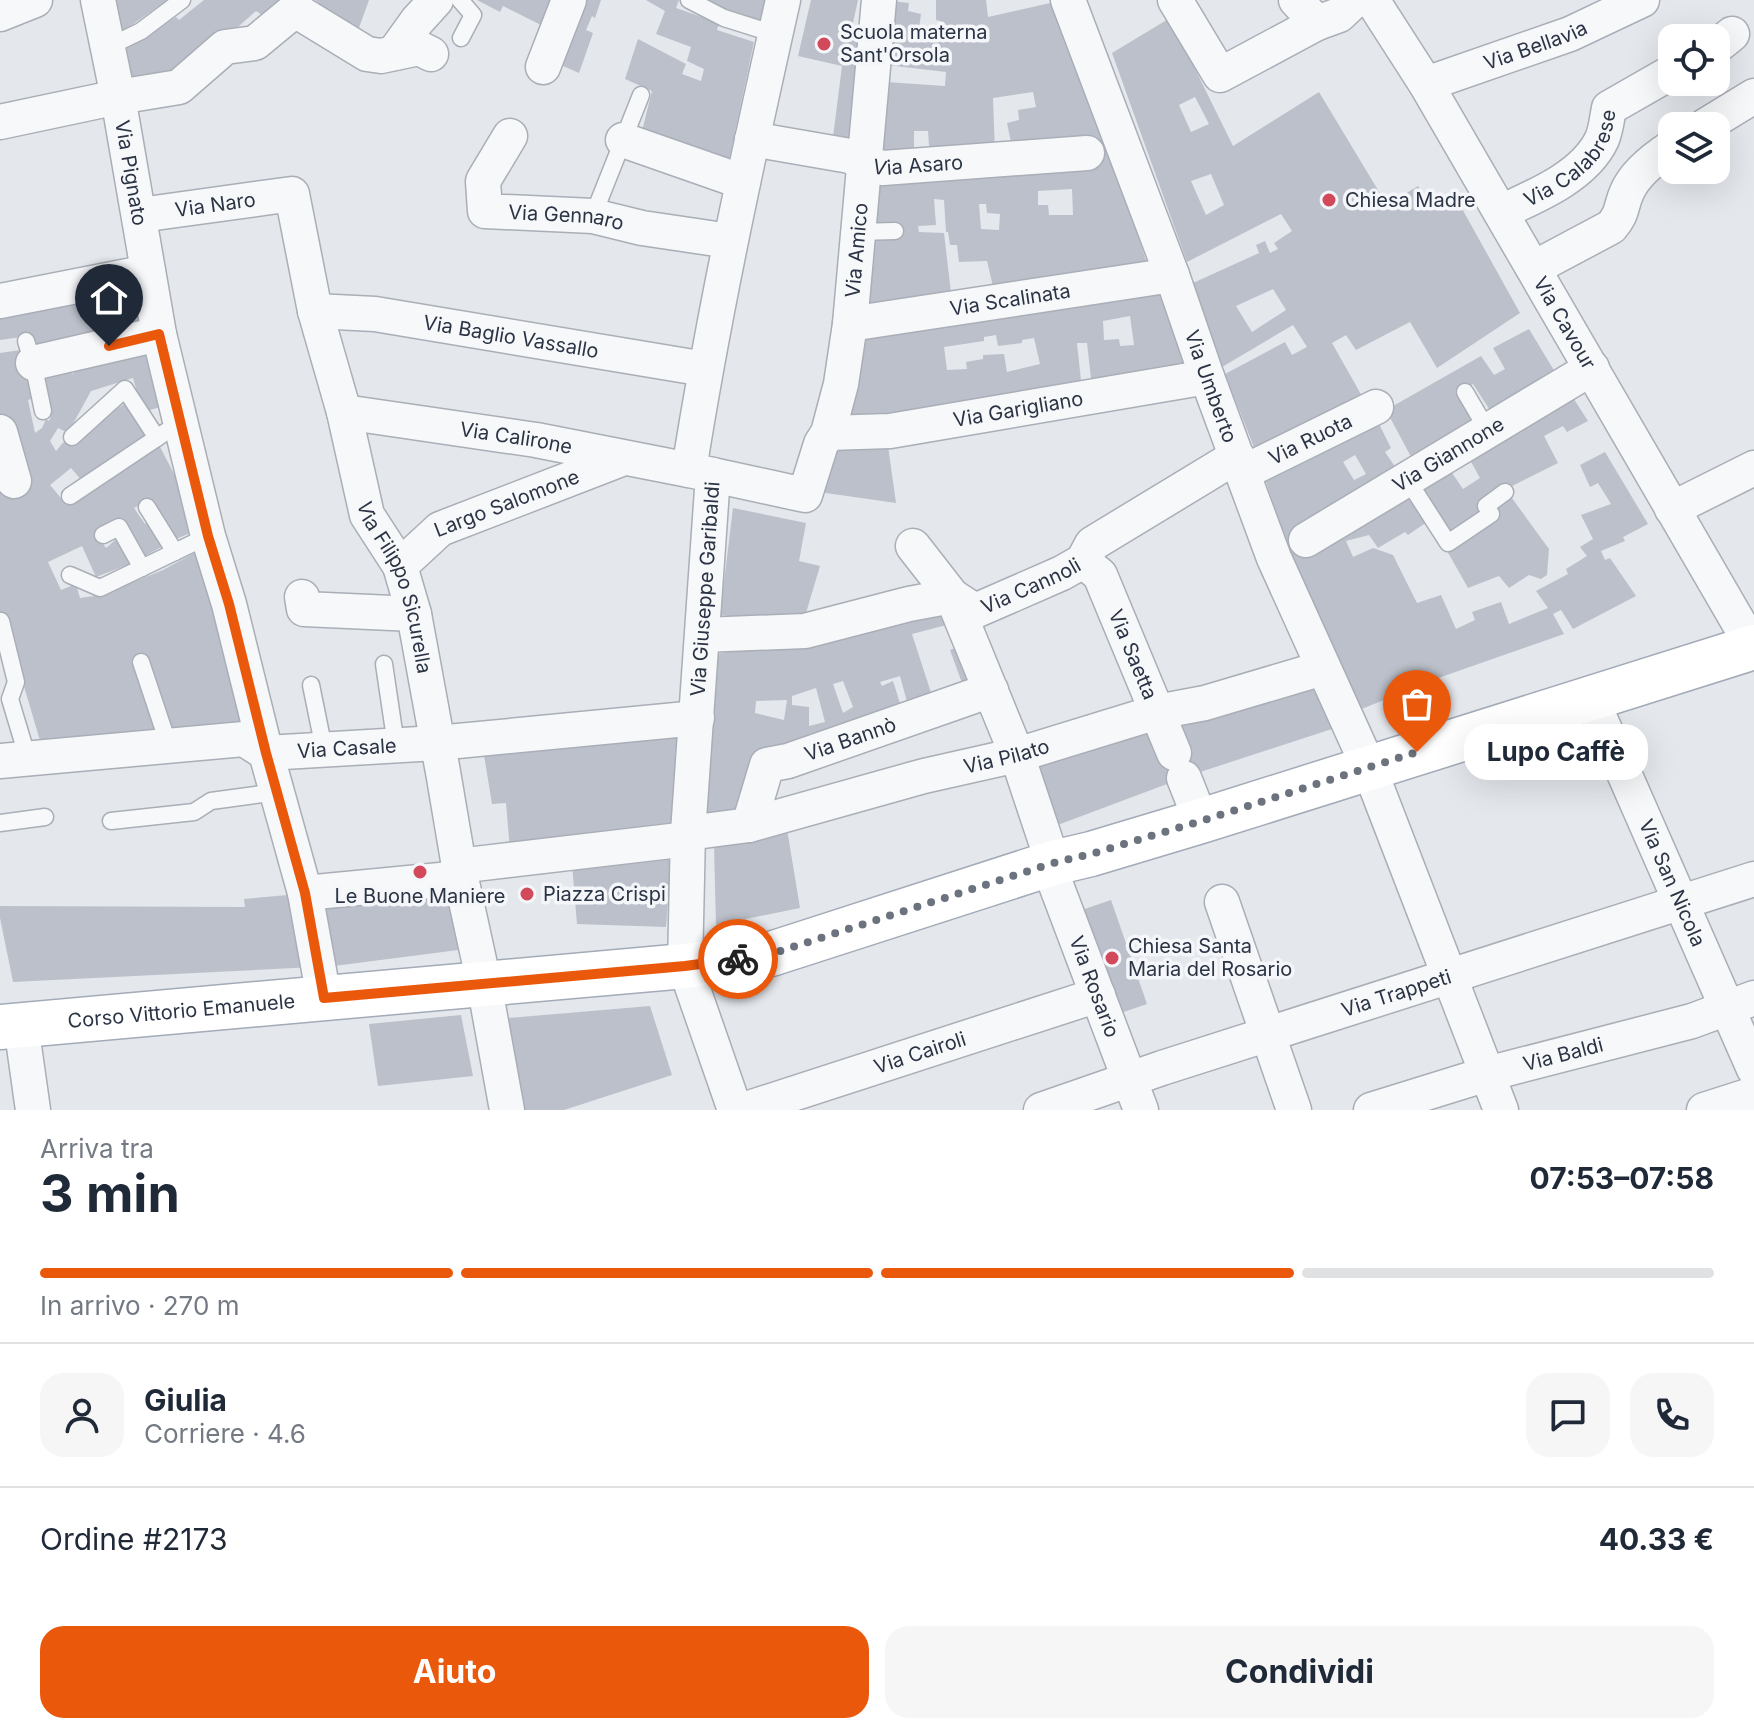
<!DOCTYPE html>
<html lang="it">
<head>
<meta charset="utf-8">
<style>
  :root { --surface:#fff; --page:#f6f6f7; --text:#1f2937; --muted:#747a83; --line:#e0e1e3; --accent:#ea580c }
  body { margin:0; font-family:Inter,sans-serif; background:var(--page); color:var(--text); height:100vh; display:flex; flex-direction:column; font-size:30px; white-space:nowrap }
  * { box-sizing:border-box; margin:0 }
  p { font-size:26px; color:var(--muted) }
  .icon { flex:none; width:44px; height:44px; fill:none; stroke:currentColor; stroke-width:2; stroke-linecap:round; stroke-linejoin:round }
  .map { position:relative; height:1110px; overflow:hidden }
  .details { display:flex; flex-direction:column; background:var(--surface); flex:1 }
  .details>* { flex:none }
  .tools { position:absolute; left:1658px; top:24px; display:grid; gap:16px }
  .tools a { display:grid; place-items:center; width:72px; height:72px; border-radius:16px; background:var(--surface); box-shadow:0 8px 32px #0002; font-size:40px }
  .pin { position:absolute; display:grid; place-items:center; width:68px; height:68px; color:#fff; margin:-82px -34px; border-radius:50% 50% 50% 0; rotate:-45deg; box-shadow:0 0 8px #0007 }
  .pin .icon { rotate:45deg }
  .courier { position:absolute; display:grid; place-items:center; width:80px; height:80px; margin:-40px; border:6px solid #ea580c; border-radius:50%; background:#fff; color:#222; box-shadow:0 2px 10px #0007 }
  .bubble { position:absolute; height:56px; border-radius:24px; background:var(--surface); box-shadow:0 8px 32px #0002; font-size:26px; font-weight:700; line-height:56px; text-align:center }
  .headline em { font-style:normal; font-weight:700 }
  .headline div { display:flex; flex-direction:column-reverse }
  .headline { display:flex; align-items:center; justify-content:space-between; height:136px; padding:0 40px }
  h1 { font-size:52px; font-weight:700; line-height:60px }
  .bar { display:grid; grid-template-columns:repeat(4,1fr); gap:12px 8px; align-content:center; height:96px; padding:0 40px }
  .bar i { height:10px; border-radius:6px; background:var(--line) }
  .bar .selected { background:var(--accent) }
  .bar p { grid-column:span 4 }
  .line { display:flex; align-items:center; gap:20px; padding:0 40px; border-top:2px solid var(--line) }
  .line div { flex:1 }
  .round { display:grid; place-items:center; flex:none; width:84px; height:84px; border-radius:24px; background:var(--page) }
  .action { display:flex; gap:16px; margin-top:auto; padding:16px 40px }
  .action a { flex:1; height:92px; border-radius:24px; background:var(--accent); color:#fff; font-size:32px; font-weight:700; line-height:92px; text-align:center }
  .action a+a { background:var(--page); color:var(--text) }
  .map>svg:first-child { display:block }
</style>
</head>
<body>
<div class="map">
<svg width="1754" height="1110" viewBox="0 0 1754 1110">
  <rect width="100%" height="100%" fill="#e4e7ec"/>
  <g fill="#bbc0ca" fill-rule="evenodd">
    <path d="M112,0H167L119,34Z"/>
    <path d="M204,0H281L246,31L262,15L256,11L188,71L130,90L121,52L176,17L179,20Z"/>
    <path d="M315,0H369L356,36L314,12L319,3Z"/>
    <path d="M477,0H565L553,31L503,6L500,12Z"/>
    <path d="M575,0H601L595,18L592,16L586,30L593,33L579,73L554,62Z"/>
    <path d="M646,0H679L676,8L719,23L717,30L754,42L727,170L640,139L652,91L625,79L638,39L686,64L682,74L701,81L704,69L687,61L691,47L656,34L665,11Z"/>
    <path d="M710,0H766L759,23L709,5Z"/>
    <path d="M811,0H858L851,32L869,36L857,150L832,145L842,66L798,56Z"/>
    <path d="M936,0H986L988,17L1059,1L1150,272L995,295L987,261L959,262L957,245H950L948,232H946L944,200L934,199L936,225L918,226L919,232L944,233L952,301L858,314L869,176L1013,152L1007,123L1019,120L1018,110L1036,107L1033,92L993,98L995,155L930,160L928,131H914V159L874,160L886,82L945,86L946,72L887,65L891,1L909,3L908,11L921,14L919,28L944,32V22L936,20ZM1072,189L1073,215H1049L1048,205H1038V191ZM979,204H986L987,213L1000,214L999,230L981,229Z"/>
    <path d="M1170,18L1233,146L1319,92L1387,205L1418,186L1431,205L1440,199L1448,211L1460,205L1520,313L1437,368L1410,322L1356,350L1346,335L1332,343L1367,405L1257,455L1225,374L1285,342L1292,355L1307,347L1293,325L1222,367L1193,283L1259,253L1256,245L1265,241L1270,253L1278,249L1274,243L1292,231L1281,214L1187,262L1112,53ZM1195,97L1209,124L1191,132L1179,105ZM1211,174L1224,205L1206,215L1191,181ZM1273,289L1286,310L1252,332L1236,306Z"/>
    <path d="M1159,287L1191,372L1092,387L1087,343H1077L1082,390L845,426L858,330ZM1130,316L1134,345L1120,346L1119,339L1104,340L1103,321ZM996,335L998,346L1022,343V340L1034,338L1040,364L1007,372L1004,354L983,355V359L966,362L967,369L947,370L944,347L984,341V337Z"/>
    <path d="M142,294L145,321L105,327L109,342L32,353L29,336L0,340V317Z"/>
    <path d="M1529,329L1561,382L1495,418L1473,384L1458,392L1479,430L1417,468L1386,410L1481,356L1494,375L1505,369L1493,348Z"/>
    <path d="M153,348L164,406L143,412L133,378L91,391L68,433L58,428L50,441L56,451L68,437L71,440L127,402L150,439L83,482L71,468L50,485L66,504L158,443L185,495L198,530L171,541L150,499L134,508L145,524L151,520L165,545L141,558L117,519L105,525L95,533L106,548L120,536L135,562L96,577L82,546L48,562L61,590L76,584L80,598L101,595L163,570L198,551L243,726L41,744L3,615H0V353L27,349L37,397L28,400L35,433L42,428L46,419L49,421L51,416L38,375L68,365L72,374L88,363Z"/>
    <path d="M1570,393L1588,421L1567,432L1563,426L1544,436L1558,463L1504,490L1485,513L1450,536L1414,484L1446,464L1463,489L1480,478L1465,451Z"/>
    <path d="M1375,416L1391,448L1385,452L1402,477L1427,522L1408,535L1405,532L1378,548L1369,535L1346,541L1353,557L1373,548L1393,555L1417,603L1441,595L1456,629L1475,620L1472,612L1501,602L1509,624L1548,608L1536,591L1568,574L1566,569L1587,556L1580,547L1593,539L1581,515L1611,504L1598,483L1590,487L1580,465L1605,452L1648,524L1623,537L1625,541L1601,551L1605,560L1610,558L1636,596L1573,629L1561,610L1553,614L1564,634L1444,676L1359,710L1293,562L1263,473ZM1355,455L1366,474L1354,480L1343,462Z"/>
    <path d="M887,439L896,503L819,492L827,444Z"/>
    <path d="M1509,494L1549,549L1547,575L1541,579L1529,575L1509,588L1499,576L1468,588L1446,549L1491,507Z"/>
    <path d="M733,508L806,523L799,561L820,566L803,623L720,615Z"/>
    <path d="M947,606L958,622L912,634L935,705L910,713L900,676L880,682L882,686L893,681L904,716L784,758L745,821L702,825L713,655ZM843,681L853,707L843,713L833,684ZM816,688L825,722L809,726V707L792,705V696ZM787,700L784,720L755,713L756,701Z"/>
    <path d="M967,644L982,688L966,694L950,650Z"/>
    <path d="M1319,676L1341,726L1191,775L1047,829L1023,763Z"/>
    <path d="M680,730L673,835L510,850L506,803L492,804L483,749Z"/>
    <path d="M786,823L800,908L716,925L714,845Z"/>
    <path d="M672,849L666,927L577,924L572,864Z"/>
    <path d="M451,886L466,949L326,967L311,901Z"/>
    <path d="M299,894L314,967L13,982L0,918V906L245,907L244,899Z"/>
    <path d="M1111,900L1147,1004L1112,1016L1076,912Z"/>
    <path d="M650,1006L672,1075L564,1110H516L497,1019Z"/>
    <path d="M461,1015L473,1076L378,1086L369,1024Z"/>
  </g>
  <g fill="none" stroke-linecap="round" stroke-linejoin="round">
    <defs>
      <g id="service">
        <path d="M460,0L473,15L461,38"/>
        <path d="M689,0L724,18L775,34"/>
        <path d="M108,47L141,31L182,0"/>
        <path d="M593,216L641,95"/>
        <path d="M858,232L895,231"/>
        <path d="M26,341L33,363L43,411"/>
        <path d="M1465,392L1488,431"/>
        <path d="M72,437L125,389L157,438"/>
        <path d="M1407,479L1448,543L1491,514L1486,506L1505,492"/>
        <path d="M70,496L179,423"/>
        <path d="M147,507L175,552"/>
        <path d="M103,535L119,527L142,568"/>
        <path d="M70,575L100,588L208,536"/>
        <path d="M1,621L16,682L10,699L28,759"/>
        <path d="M141,662L169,746"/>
        <path d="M384,664L396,745"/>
        <path d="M311,685L324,749"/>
        <path d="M111,821L194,812L211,801L277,792"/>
        <path d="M0,823L45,817"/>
      </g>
      <g id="minor">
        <path id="s1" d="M98,0L118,97L159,334L208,536L229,604L266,753L305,893L324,998"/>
        <path id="s2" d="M1068,0L1172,275L1207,377L1274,558L1369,768L1501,1110"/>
        <path d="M1175,0L1220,75L1317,23"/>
        <path d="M1296,0L1317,23L1339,15L1355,0"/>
        <path id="s3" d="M1372,0L1426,84L1754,649"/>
        <path d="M0,14L35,0"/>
        <path d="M1716,47L1732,34"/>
        <path d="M394,53L417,21L436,0"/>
        <path d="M543,67L569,0"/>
        <path id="s4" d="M1426,84L1570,34L1642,0"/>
        <path d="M0,122L118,97L179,87L225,47L255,43L295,10L367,54L381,56L419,48L431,54"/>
        <path d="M1705,126L1754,96"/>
        <path id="s5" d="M510,136L483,181L485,211L593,216L642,228L730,241"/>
        <path id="s6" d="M752,139L850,156L864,164L883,168L1087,153"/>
        <path d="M623,140L743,182"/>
        <path id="s7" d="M1501,212C1536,196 1585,176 1602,139C1606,130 1607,118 1609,108L1672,72"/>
        <path id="s8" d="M140,215L292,194L315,311L344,412L367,515L400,566L414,614L443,772L461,878L484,983L507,1110"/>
        <path d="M1534,268L1611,227C1624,212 1620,207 1627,192C1635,173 1655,158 1672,147"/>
        <path d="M0,301L148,272"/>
        <path id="s9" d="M315,311L375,314L705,369"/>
        <path id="s10" d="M850,324L1172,275"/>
        <path d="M33,363L159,334"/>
        <path id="s11" d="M344,412L536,440L689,470"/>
        <path d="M0,432L14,481"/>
        <path id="s12" d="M828,433L890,431L1207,377"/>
        <path id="s13" d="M1244,472L1376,407"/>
        <path id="s14" d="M713,475L805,495L821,444L828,433L841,384L850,324L879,0"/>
        <path d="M1672,509L1754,468"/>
        <path id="s15" d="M1306,540L1592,368"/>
        <path id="s16" d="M913,546L952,596L1017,755L1053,863L1056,885L1141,1110"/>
        <path id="s17" d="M1083,561L1100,575L1174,753"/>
        <path id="s18" d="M400,566L440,529L624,458"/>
        <path d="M302,597L304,609L414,614"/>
        <path id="s19" d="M703,635L805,631L909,604L952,596L975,611L1062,573L1083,561L1092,544L1237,456"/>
        <path id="s20" d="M1591,698L1754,1069"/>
        <path id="s21" d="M0,761L244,739L266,753L437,743L697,718"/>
        <path d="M1184,778L1201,821"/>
        <path id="s22" d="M749,825L767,765L788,761L991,690"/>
        <path id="s23" d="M688,833L749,825L924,776L1017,755L1157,712L1205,703L1323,668"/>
        <path d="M458,866L688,839"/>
        <path d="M305,893L461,878"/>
        <path d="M1222,902L1294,1110"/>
        <path d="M21,1025L33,1110"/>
        <path id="s24" d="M735,1110L685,966L688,833L713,475L689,470C714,312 748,156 783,0"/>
        <path id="s25" d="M743,1110L1098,995"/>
        <path id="s26" d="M1041,1110L1162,1068L1754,879"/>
        <path id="s27" d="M1371,1110L1487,1074L1692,1021L1754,998"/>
        <path d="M1704,1110L1754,1094"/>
      </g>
      <g id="primary">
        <path id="s28" d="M0,1027L685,966L771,954L1053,863L1091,854L1201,821L1754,647"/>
      </g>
    </defs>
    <use href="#service" stroke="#a9aeb7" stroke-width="19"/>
    <use href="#minor" stroke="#a9aeb7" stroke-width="37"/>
    <use href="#primary" stroke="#a3abb8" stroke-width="47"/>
    <use href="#service" stroke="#f7f8fa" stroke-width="16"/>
    <use href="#minor" stroke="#f7f8fa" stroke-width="34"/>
    <use href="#primary" stroke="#fff" stroke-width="44"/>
  </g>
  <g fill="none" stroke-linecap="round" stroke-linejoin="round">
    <path stroke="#6c737f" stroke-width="8" stroke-dasharray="0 14.4" d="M738,959L771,954L1053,863L1091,854L1201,821L1417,752"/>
    <path stroke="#ea580c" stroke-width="10" d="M109,346L159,334L208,536L229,604L266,753L305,893L324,998L685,966L738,959"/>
  </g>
  <g fill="#d1495b" stroke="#f4f6f9" stroke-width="3">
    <circle cx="824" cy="44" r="8"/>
    <circle cx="1329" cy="200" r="8"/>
    <circle cx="420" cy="872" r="8"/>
    <circle cx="527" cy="894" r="8"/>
    <circle cx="1112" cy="958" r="8"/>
  </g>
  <g text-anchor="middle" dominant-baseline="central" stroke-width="7" stroke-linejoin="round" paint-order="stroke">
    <g font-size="20" fill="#2b3445" stroke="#f4f6f9" text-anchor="start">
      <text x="840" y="32">Scuola materna<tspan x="840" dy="23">Sant'Orsola</tspan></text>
      <text x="1345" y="200">Chiesa Madre</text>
      <text x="543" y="894">Piazza Crispi</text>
      <text x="420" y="896" text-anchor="middle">Le Buone Maniere</text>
      <text x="1128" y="946">Chiesa Santa<tspan x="1128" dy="23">Maria del Rosario</tspan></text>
    </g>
    <g font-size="20" fill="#2b3445" stroke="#f4f6f9">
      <text stroke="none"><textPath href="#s4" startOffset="116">Via Bellavia</textPath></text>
      <text stroke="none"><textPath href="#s7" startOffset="92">Via Calabrese</textPath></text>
      <text stroke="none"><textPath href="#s6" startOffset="170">Via Asaro</textPath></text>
      <text stroke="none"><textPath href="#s1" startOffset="176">Via Pignato</textPath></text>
      <text stroke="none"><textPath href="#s8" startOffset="76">Via Naro</textPath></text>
      <text stroke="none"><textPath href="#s5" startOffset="164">Via Gennaro</textPath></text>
      <text stroke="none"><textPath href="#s14" startOffset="346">Via Amico</textPath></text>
      <text stroke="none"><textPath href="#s10" startOffset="162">Via Scalinata</textPath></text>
      <text stroke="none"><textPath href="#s3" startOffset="376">Via Cavour</textPath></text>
      <text stroke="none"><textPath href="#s9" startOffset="198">Via Baglio Vassallo</textPath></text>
      <text stroke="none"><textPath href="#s2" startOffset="412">Via Umberto</textPath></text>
      <text stroke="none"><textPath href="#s12" startOffset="192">Via Garigliano</textPath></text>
      <text stroke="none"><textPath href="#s11" startOffset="174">Via Calirone</textPath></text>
      <text stroke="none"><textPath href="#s13" startOffset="74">Via Ruota</textPath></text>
      <text stroke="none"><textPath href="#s15" startOffset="166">Via Giannone</textPath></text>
      <text stroke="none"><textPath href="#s18" startOffset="126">Largo Salomone</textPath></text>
      <text stroke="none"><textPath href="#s19" startOffset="342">Via Cannoli</textPath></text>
      <text stroke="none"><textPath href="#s8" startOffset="562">Via Filippo Sicurella</textPath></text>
      <text stroke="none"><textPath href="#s24" startOffset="530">Via Giuseppe Garibaldi</textPath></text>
      <text stroke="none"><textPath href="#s17" startOffset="108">Via Saetta</textPath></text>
      <text stroke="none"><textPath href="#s22" startOffset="150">Via Bannò</textPath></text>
      <text stroke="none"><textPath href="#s21" startOffset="352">Via Casale</textPath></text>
      <text stroke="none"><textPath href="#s23" startOffset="328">Via Pilato</textPath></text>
      <text stroke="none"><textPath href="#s20" startOffset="202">Via San Nicola</textPath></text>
      <text stroke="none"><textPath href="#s16" startOffset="480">Via Rosario</textPath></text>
      <text stroke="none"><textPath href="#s26" startOffset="374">Via Trappeti</textPath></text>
      <text stroke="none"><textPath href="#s28" startOffset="182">Corso Vittorio Emanuele</textPath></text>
      <text stroke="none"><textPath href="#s25" startOffset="186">Via Cairoli</textPath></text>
      <text stroke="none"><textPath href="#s27" startOffset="200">Via Baldi</textPath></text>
    </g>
  </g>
</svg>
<div class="tools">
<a><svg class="icon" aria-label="locate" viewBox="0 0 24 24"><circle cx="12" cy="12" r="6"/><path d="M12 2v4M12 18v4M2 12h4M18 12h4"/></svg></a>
<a><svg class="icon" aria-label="layers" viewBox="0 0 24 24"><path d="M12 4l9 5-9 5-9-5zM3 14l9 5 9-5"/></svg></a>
</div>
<div class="pin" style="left:1417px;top:752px;background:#ea580c"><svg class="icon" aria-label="bag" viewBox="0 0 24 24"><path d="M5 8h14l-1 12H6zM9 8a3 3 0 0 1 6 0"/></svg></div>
<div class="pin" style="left:109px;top:346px;background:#1f2937"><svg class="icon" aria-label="home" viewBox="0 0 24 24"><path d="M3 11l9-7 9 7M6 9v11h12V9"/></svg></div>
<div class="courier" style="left:738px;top:959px"><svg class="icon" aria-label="bike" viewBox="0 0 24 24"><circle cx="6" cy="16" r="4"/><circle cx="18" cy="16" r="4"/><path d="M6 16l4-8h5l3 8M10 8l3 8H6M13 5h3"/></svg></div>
<div class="bubble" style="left:1464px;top:724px;width:184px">Lupo Caffè</div>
</div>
<section class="details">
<div class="headline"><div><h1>3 min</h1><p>Arriva tra</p></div><em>07:53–07:58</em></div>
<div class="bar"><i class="selected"></i><i class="selected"></i><i class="selected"></i><i></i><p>In arrivo · 270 m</p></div>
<div class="line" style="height:144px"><a class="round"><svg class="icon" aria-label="person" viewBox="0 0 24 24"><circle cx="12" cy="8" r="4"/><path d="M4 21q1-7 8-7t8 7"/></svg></a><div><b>Giulia</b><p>Corriere · 4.6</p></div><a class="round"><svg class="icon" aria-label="chat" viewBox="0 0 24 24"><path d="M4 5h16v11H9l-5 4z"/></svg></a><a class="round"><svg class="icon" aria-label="phone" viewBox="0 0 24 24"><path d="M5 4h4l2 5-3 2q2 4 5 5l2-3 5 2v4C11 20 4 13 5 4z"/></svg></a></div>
<div class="line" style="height:104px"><div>Ordine #2173</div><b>40.33 €</b></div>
<div class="action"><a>Aiuto</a><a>Condividi</a></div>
</section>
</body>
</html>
